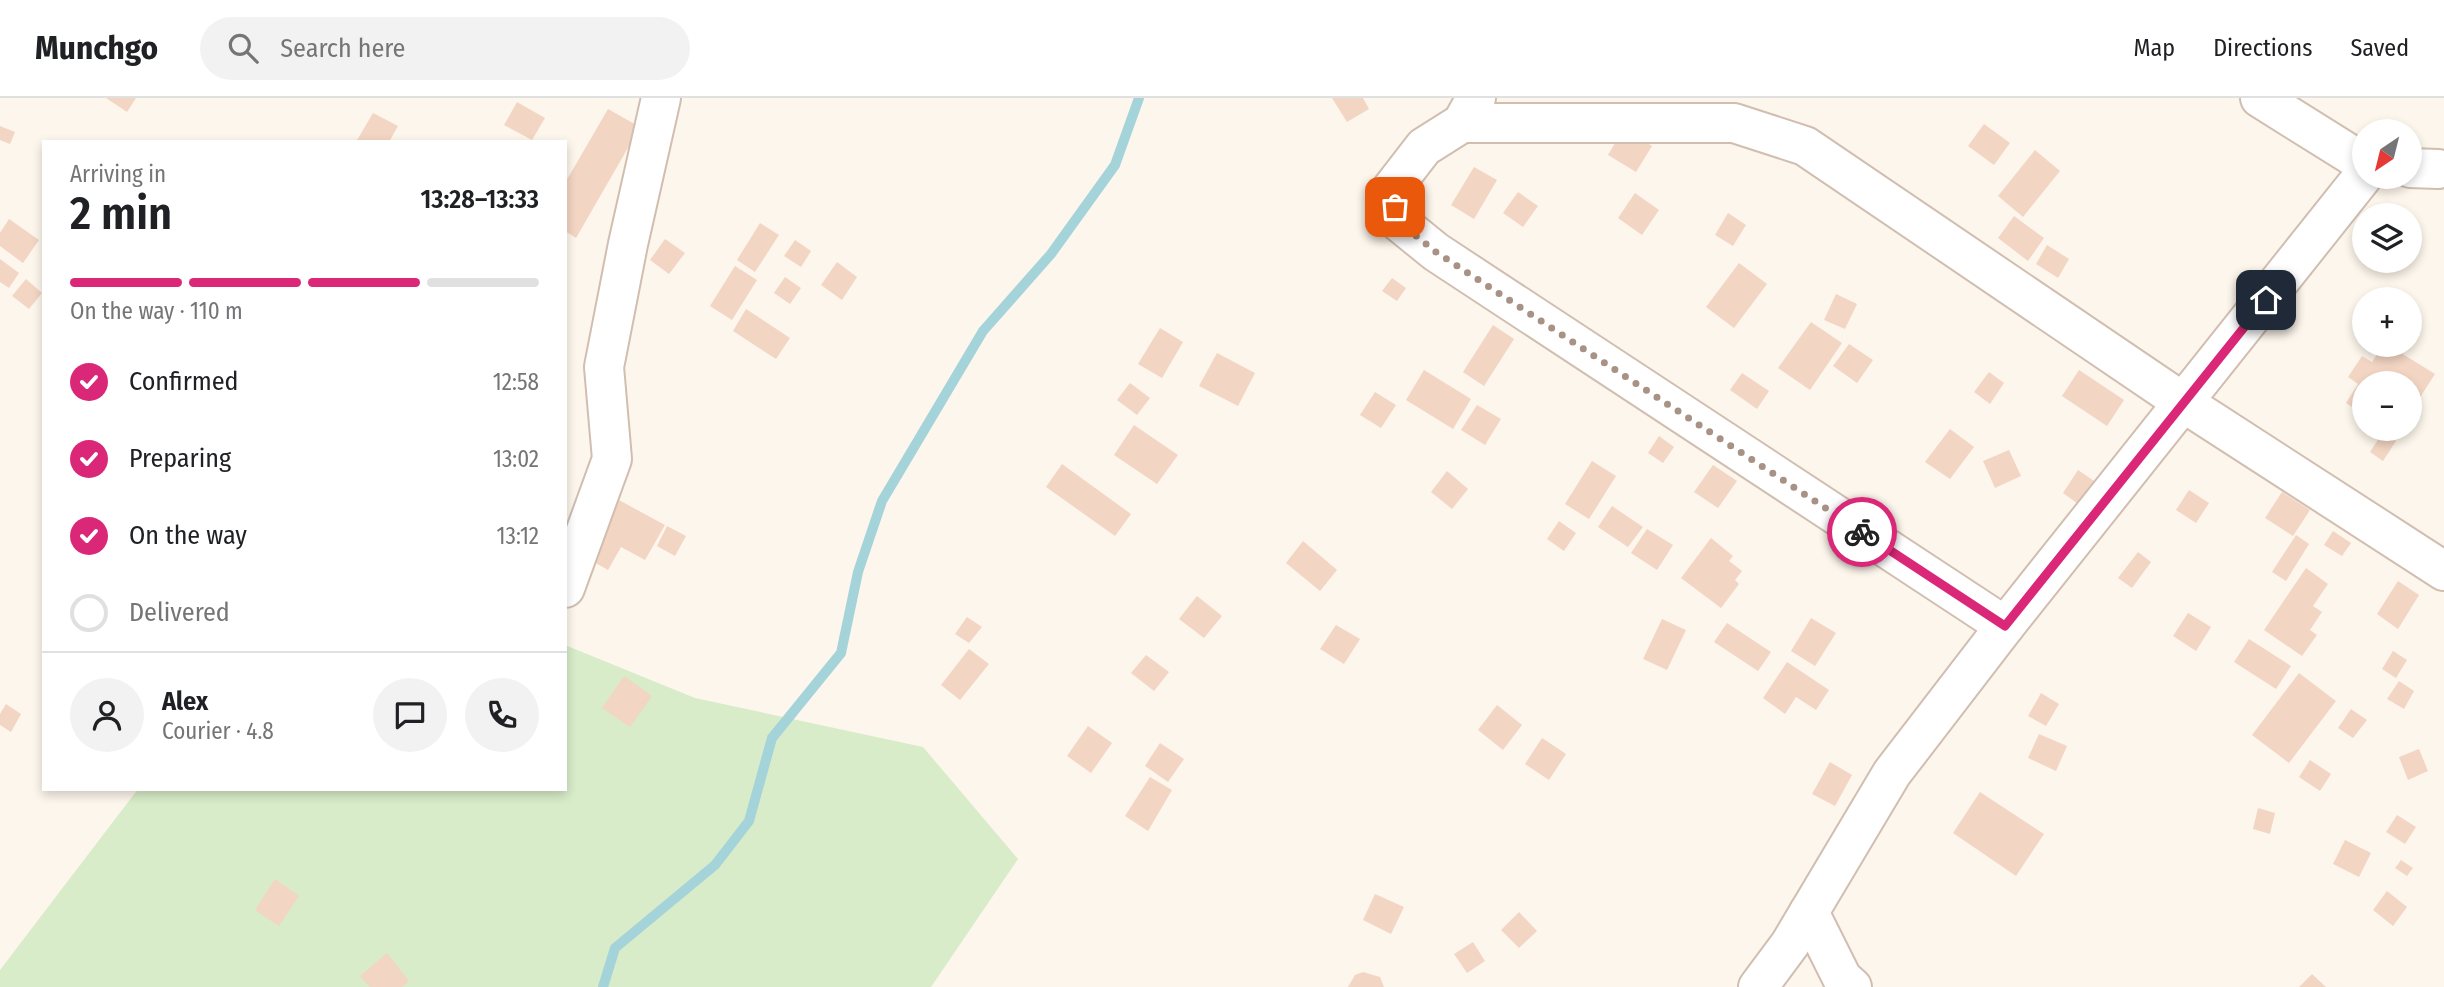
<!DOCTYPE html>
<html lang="en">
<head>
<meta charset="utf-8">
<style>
  :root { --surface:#fff; --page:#f2f2f2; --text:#202124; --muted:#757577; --line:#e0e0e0; --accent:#db2777 }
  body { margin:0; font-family:"Fira Sans Condensed",sans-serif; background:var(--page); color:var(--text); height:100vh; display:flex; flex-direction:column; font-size:26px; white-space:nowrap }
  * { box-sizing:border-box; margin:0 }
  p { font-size:23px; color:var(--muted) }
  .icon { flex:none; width:38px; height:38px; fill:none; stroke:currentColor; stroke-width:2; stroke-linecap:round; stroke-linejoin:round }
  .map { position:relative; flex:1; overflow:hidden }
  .drawer { position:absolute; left:42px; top:42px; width:525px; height:651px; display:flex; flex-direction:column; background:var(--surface); border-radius:0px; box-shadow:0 4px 10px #0003 }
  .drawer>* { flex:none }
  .needle { width:46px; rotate:215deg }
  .fabs { position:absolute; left:2352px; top:21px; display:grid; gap:14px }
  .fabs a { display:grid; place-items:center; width:70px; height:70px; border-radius:50%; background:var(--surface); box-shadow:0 4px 10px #0003; font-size:35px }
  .pin { position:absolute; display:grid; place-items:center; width:60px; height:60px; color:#fff; margin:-30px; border-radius:14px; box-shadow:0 4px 10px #0006 }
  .courier { position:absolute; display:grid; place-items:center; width:70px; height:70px; margin:-35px; border:5px solid #db2777; border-radius:50%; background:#fff; color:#222; box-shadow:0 2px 9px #0007 }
  .overview em { font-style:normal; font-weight:600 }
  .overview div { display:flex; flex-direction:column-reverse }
  .overview { display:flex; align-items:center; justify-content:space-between; height:119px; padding:0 28px }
  h1 { font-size:46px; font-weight:600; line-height:52px }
  .bar { display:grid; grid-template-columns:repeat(4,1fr); gap:10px 7px; align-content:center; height:84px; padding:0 28px }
  .bar i { height:9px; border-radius:5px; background:var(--line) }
  .bar .current { background:var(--accent) }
  .bar p { grid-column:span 4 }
  .line { display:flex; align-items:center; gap:18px; padding:0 28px; border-top:2px solid var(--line) }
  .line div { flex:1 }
  .round { display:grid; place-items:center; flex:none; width:74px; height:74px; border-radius:37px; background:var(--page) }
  ol { padding:0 28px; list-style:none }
  li { display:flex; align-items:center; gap:21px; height:77px }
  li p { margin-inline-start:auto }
  li .icon { padding:7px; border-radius:50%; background:var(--accent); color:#fff; stroke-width:4 }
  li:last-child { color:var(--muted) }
  li i { width:38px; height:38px; border:4px solid var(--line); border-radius:50% }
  header { display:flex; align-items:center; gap:42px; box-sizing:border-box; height:98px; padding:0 35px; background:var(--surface); border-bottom:2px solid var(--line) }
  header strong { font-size:33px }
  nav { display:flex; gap:38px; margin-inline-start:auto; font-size:24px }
  .search { width:490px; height:63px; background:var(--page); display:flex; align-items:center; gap:18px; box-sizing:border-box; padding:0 24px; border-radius:38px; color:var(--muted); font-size:26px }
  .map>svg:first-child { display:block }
</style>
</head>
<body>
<header>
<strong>Munchgo</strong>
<div class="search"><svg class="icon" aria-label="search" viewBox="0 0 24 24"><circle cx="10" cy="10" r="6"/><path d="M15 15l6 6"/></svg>Search here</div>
<nav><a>Map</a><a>Directions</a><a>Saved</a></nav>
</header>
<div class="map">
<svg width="2444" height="889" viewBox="0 0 2444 889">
  <rect width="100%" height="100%" fill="#fdf6ec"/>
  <path fill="#d8ecc9" d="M565,547L695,600L923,649L1018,761L931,889H0V872L138,691H565Z"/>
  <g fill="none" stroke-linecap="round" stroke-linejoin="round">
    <path stroke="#a5d3da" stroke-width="10" d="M603,889L615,850L715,767L749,723L772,640L841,555L858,474L882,403L983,233L1051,156L1115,67L1139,0"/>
  </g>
  <g fill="#f3d5c3">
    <path d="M106,0H136L127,14Z"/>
    <path d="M1332,0H1363L1369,11L1347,24Z"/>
    <path d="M517,4L545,20L532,42L504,27Z"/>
    <path d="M608,11L640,29L576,140L565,133V85Z"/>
    <path d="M373,15L398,28L389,44H356Z"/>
    <path d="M1984,26L2010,45L1994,67L1968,48Z"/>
    <path d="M0,28L15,34L10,46L0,42Z"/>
    <path d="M1624,30L1652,48L1636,74L1608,57Z"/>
    <path d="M2035,52L2060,73L2023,119L1998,98Z"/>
    <path d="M1474,69L1497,82L1474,121L1451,107Z"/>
    <path d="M1518,94L1538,108L1523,129L1503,115Z"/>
    <path d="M1635,95L1659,112L1642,137L1618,120Z"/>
    <path d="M1728,115L1746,127L1733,148L1715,137Z"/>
    <path d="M2014,118L2044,140L2028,163L1998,140Z"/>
    <path d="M9,121L39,142L23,165L0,148V135Z"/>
    <path d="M760,125L779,137L755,174L737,162Z"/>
    <path d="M665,141L685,155L669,176L650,162Z"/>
    <path d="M795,142L811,153L801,169L784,158Z"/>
    <path d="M2047,147L2069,161L2058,180L2036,166Z"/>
    <path d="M0,161L19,175L9,190L0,184Z"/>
    <path d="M837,164L857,179L842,202L821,187Z"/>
    <path d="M1739,165L1767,186L1734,230L1706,209Z"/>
    <path d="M735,168L757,182L732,222L710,208Z"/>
    <path d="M785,179L801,190L790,206L774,195Z"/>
    <path d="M1392,180L1406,190L1397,203L1382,193Z"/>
    <path d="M26,181L42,195L29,211L12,198Z"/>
    <path d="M2389,195L2414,202L2411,215L2410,201H2388Z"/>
    <path d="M1836,196L1857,206L1845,231L1824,222Z"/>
    <path d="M746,211L790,240L776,261L733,233Z"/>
    <path d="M1811,224L1842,245L1810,292L1778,270Z"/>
    <path d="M1493,227L1514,241L1484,288L1463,274Z"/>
    <path d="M1160,230L1183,244L1162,280L1138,266Z"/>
    <path d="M1849,246L1873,262L1857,285L1833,268Z"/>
    <path d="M2383,247H2388L2435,276L2410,315V285H2364V317L2346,305L2358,286L2348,279L2362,258L2372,264Z"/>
    <path d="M1217,255L1255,275L1238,308L1199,288Z"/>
    <path d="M1424,272L1471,301L1453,331L1406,302Z"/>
    <path d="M2079,272L2124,302L2107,328L2062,298Z"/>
    <path d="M1989,274L2004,285L1990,306L1974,294Z"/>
    <path d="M1742,275L1769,293L1757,311L1730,292Z"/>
    <path d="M1130,285L1150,300L1137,317L1117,302Z"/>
    <path d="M1375,294L1396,307L1381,330L1360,317Z"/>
    <path d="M1477,307L1501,321L1485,347L1461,332Z"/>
    <path d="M1134,327L1178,357L1157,386L1114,357Z"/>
    <path d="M1950,331L1974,349L1950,381L1925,364Z"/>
    <path d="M2383,334L2396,343L2383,363L2370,354Z"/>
    <path d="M1659,338L1674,349L1663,365L1648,355Z"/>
    <path d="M2009,352L2021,378L1995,390L1983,363Z"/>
    <path d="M1592,363L1616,378L1589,421L1565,406Z"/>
    <path d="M1062,366L1131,416L1115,438L1046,389Z"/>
    <path d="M1713,367L1737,383L1718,410L1694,394Z"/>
    <path d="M2078,372L2097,385L2081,408L2063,395Z"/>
    <path d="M1447,373L1468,391L1452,411L1431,394Z"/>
    <path d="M2189,392L2209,405L2196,425L2176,412Z"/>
    <path d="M2282,394L2310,412L2293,438L2265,420Z"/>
    <path d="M617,401L665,427L645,462L621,449L608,472L585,459Z"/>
    <path d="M1612,408L1643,429L1628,449L1598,429Z"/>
    <path d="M1559,423L1576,435L1564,453L1547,441Z"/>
    <path d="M667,428L686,438L675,458L657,448Z"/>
    <path d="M1647,431L1673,447L1657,472L1631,455Z"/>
    <path d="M2333,433L2351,445L2342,458L2324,447Z"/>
    <path d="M2296,437L2309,446L2286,483L2272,474Z"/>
    <path d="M1711,440L1733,458L1729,463L1742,473L1735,482L1739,486L1721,510L1681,480Z"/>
    <path d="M1303,443L1337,472L1320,493L1286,465Z"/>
    <path d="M2138,454L2151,464L2132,490L2118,480Z"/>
    <path d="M2306,470L2328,486L2313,508L2322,514L2310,532L2317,537L2302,558L2264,532Z"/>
    <path d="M2398,483L2419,497L2398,531L2377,516Z"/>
    <path d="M1197,498L1222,518L1204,540L1179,521Z"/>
    <path d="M2188,515L2211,529L2196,553L2173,538Z"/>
    <path d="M967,519L982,529L969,545L955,536Z"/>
    <path d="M1811,520L1836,535L1815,568L1791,553Z"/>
    <path d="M1662,521L1686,532L1667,572L1643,561Z"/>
    <path d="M1727,525L1771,554L1758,573L1714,544Z"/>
    <path d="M1336,527L1360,541L1344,566L1320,551Z"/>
    <path d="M2249,541L2291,568L2276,591L2234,564Z"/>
    <path d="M969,551L989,566L960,602L941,587Z"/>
    <path d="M2393,553L2407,562L2396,580L2382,571Z"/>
    <path d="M1146,557L1169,574L1154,593L1131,575Z"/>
    <path d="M1787,564L1829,592L1816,612L1796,599L1785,616L1763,600Z"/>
    <path d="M2299,575L2336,603L2289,665L2252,637Z"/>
    <path d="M624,578L652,598L630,629L602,610Z"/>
    <path d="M2399,583L2414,593L2404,611L2387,601Z"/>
    <path d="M2041,595L2059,606L2046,628L2028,618Z"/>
    <path d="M6,606L21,616L11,634L0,627V616Z"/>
    <path d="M1497,607L1522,627L1503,652L1478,632Z"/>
    <path d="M2351,611L2367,622L2353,640L2338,630Z"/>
    <path d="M1088,628L1112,645L1091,675L1067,658Z"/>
    <path d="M2039,636L2067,648L2056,673L2028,660Z"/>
    <path d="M1542,640L1566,656L1549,682L1525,666Z"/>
    <path d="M1160,645L1184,661L1168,684L1145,668Z"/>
    <path d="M2419,651L2428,673L2408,682L2399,659Z"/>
    <path d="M2310,662L2331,676L2320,693L2299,679Z"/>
    <path d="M1830,664L1852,677L1835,708L1812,696Z"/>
    <path d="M1150,679L1172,692L1148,733L1125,718Z"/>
    <path d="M1980,694L2044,736L2016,778L1953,735Z"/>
    <path d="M2258,710L2275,715L2270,736L2253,731Z"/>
    <path d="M2397,717L2416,729L2405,746L2386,734Z"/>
    <path d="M2345,742L2371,755L2359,779L2333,766Z"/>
    <path d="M2401,762L2413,770L2407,778L2395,770Z"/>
    <path d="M275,781L299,798L279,828L255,812Z"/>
    <path d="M2387,793L2407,809L2393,828L2373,812Z"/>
    <path d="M1375,796L1404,809L1391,836L1363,822Z"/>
    <path d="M1519,814L1537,833L1519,850L1501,832Z"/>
    <path d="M1473,844L1485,863L1467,875L1454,856Z"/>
    <path d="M387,855L409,883L402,889H370L360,878Z"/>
    <path d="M1363,874L1380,879L1384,889H1348L1355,877Z"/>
    <path d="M2312,876L2326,889H2299Z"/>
  </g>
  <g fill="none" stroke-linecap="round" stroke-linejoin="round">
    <defs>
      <g id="minor">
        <path d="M1476,0L1462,25L1424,49L1390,93L1399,124L1436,154L2005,528L2364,77"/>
        <path d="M2260,0L2364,65"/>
        <path d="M1462,25H1734L1805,48L2184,305L2444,473"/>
        <path d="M2410,70L2438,71"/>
        <path d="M565,490L612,361L604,269L628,146L661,0"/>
        <path d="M1809,814L1842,880L1852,889"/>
        <path d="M1758,889L1790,846L1892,675L2005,528"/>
      </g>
    </defs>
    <use href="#minor" stroke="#d1beb0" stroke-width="42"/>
    <use href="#minor" stroke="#fff" stroke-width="38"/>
  </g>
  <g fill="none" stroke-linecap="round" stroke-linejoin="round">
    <path stroke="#a89285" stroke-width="7" stroke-dasharray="0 12.6" d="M1395,109L1399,124L1436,154L1862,434"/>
    <path stroke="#db2777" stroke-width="9" d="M1862,434L2005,528L2266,202"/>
  </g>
</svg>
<div class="fabs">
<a><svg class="needle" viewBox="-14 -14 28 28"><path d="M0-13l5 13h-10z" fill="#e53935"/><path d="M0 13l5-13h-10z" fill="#757577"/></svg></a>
<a><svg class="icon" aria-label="layers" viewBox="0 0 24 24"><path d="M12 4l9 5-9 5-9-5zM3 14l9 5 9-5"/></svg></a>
<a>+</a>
<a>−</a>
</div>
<div class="pin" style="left:1395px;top:109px;background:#ea580c"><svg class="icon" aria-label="bag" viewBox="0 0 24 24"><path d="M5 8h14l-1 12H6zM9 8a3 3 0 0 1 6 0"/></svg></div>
<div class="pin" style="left:2266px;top:202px;background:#1f2937"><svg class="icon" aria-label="home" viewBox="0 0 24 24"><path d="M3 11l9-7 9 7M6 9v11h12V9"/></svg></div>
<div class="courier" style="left:1862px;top:434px"><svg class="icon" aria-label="bike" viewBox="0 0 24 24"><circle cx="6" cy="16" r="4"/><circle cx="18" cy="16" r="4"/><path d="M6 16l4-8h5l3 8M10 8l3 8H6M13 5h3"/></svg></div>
<section class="drawer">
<div class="overview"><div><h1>2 min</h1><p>Arriving in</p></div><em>13:28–13:33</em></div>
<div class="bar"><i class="current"></i><i class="current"></i><i class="current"></i><i></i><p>On the way · 110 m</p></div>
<ol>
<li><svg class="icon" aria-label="check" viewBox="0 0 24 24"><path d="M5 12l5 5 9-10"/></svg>Confirmed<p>12:58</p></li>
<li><svg class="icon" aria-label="check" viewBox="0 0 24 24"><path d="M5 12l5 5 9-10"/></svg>Preparing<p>13:02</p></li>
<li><svg class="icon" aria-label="check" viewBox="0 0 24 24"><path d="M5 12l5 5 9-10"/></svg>On the way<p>13:12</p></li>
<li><i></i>Delivered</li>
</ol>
<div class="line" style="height:126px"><a class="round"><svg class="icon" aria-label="person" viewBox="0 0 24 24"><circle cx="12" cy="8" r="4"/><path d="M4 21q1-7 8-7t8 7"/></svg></a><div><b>Alex</b><p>Courier · 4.8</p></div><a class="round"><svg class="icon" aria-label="chat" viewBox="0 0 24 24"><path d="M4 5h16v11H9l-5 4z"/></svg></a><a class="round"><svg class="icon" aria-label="phone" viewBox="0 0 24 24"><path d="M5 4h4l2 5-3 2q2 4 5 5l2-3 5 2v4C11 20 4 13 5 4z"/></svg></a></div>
</section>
</div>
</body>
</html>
